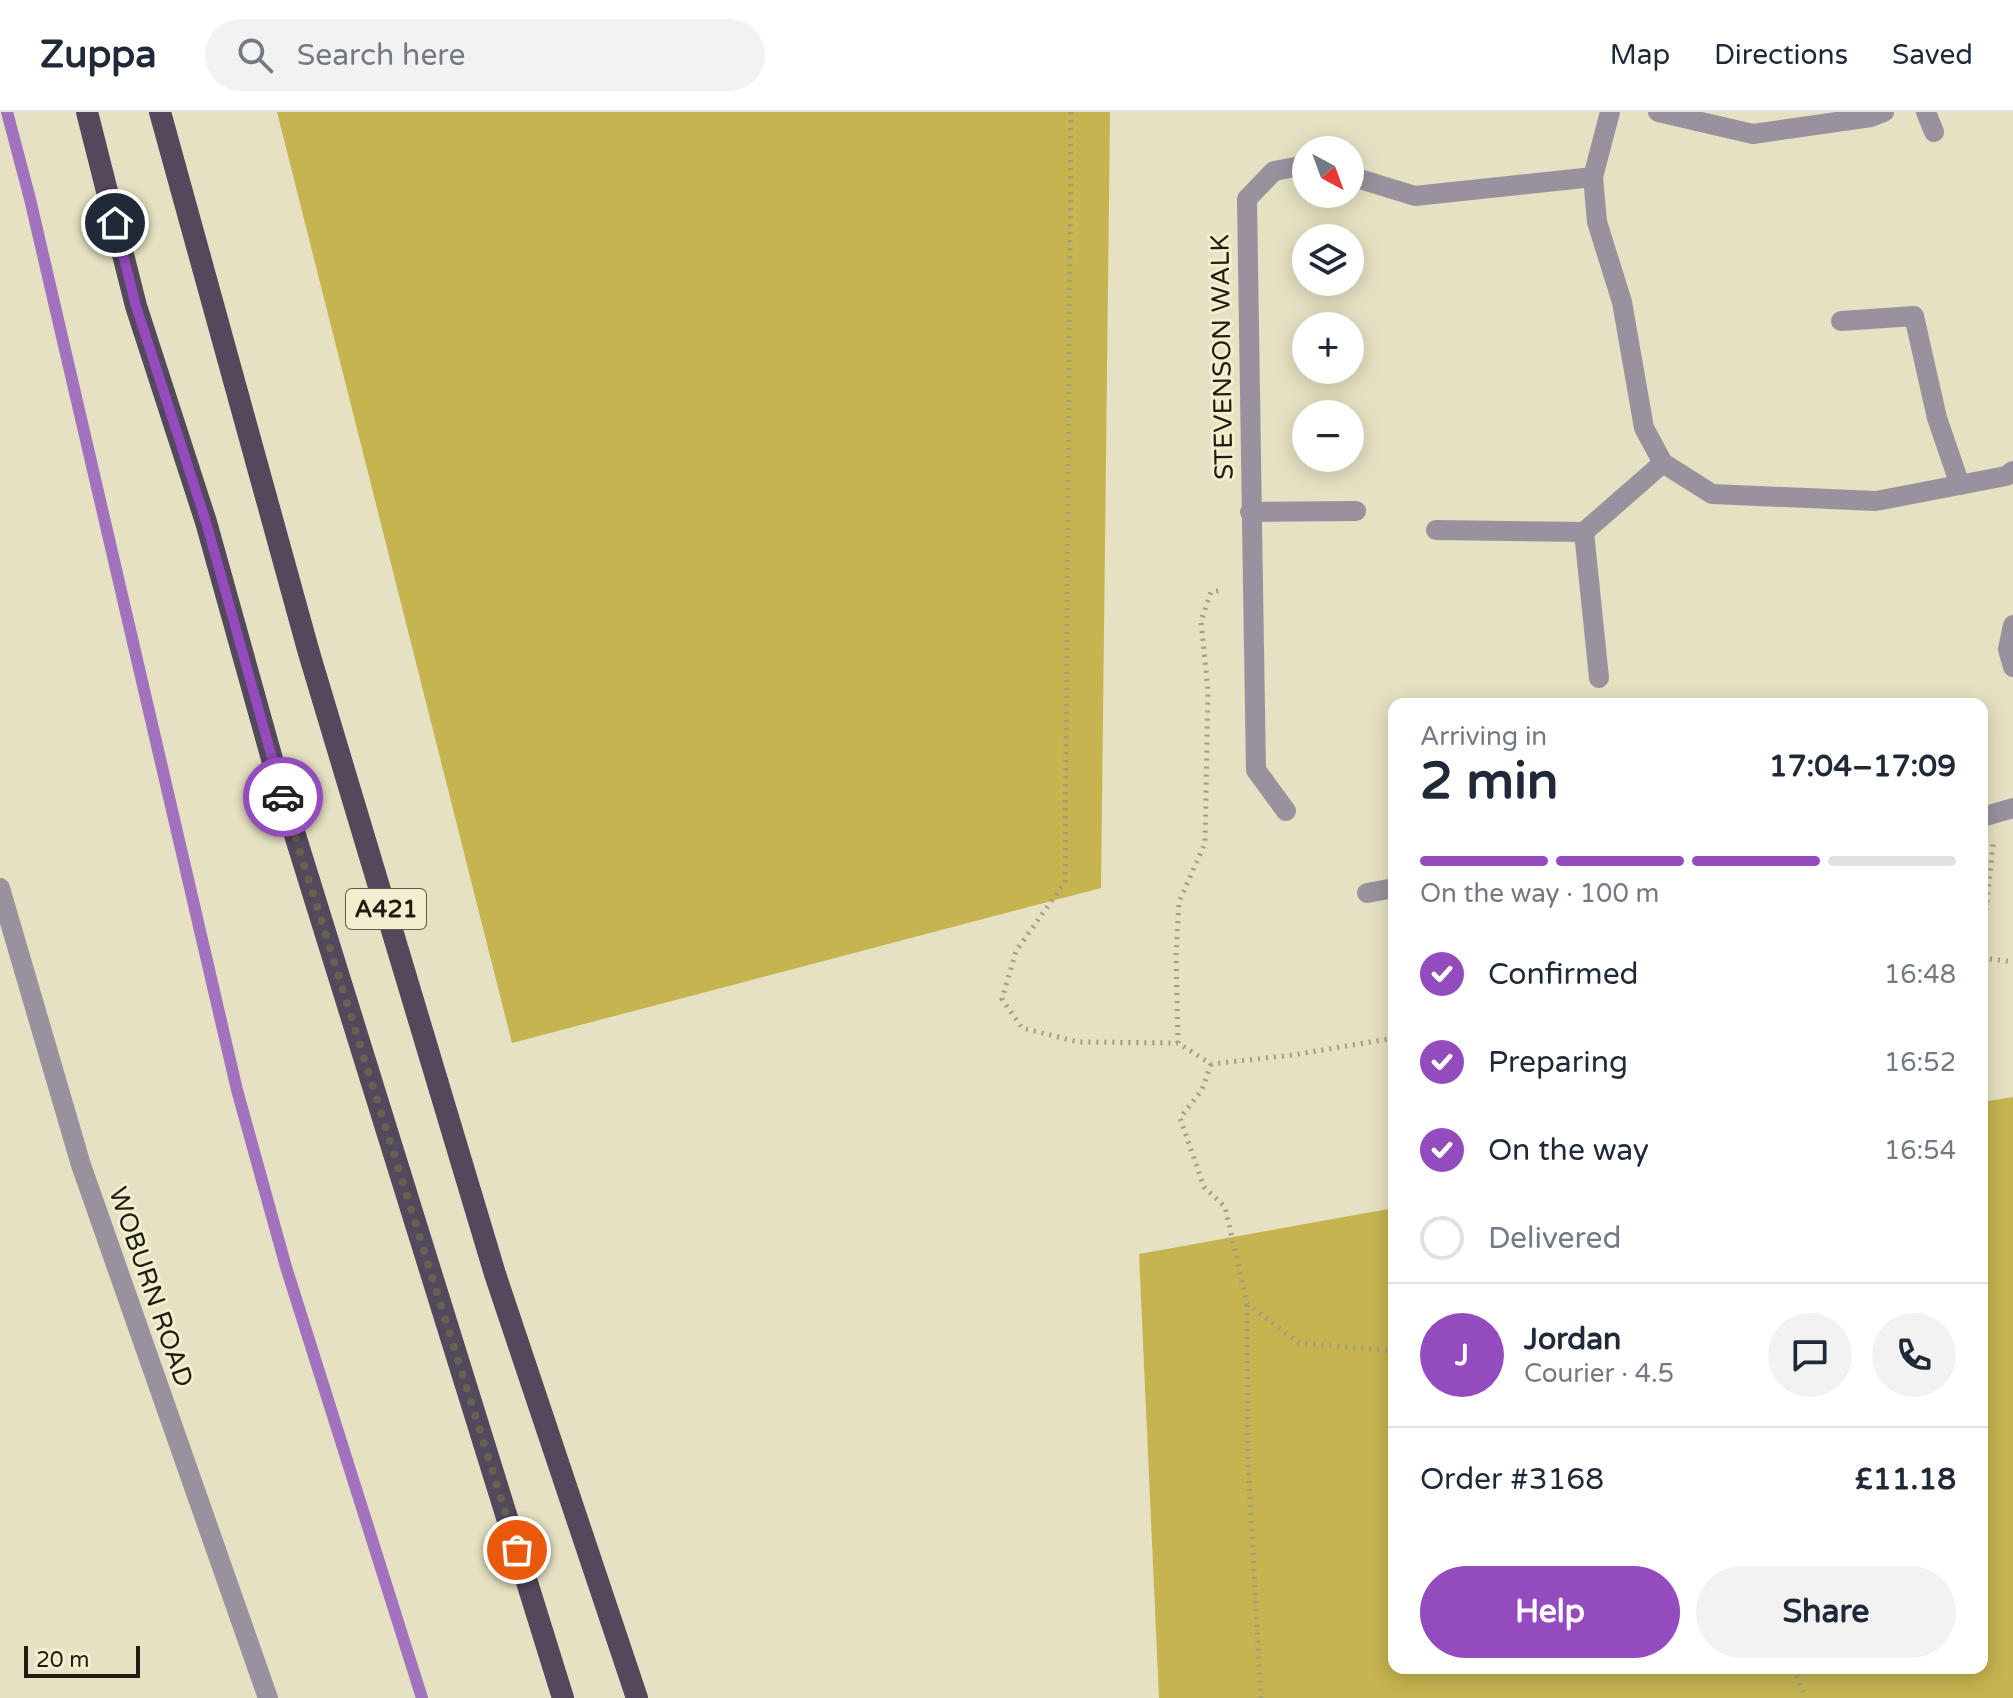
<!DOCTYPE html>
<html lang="en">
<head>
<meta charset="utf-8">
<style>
  :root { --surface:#fff; --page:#f2f2f3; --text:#1f2937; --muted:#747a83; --line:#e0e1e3; --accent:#944bbd }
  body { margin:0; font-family:"Varela Round",sans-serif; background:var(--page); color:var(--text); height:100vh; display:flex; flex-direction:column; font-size:30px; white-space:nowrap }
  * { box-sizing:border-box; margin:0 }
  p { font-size:26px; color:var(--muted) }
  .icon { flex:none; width:44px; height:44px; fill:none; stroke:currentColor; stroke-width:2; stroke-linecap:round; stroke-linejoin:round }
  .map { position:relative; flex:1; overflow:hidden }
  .panel { position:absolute; left:1388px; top:586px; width:600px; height:976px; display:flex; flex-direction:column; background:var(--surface); border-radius:16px; box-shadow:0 4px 20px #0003 }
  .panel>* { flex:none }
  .needle { width:52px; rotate:139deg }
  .tools { position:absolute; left:1292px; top:24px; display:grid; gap:16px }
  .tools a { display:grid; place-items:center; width:72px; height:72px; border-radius:50%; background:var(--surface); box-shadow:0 4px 20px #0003; font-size:40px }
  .scale { position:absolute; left:24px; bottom:20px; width:116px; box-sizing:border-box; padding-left:8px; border:4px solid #1f1d12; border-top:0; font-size:22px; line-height:28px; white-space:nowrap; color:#1f1d12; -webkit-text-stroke:6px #f3eecf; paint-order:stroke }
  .pin { position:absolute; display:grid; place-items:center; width:68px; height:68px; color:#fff; margin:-34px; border:4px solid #fff; border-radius:50%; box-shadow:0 2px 8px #0007 }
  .courier { position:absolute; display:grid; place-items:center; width:80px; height:80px; margin:-40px; border:6px solid #944bbd; border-radius:50%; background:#fff; color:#222; box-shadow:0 2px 10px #0007 }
  .summary em { font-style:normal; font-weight:700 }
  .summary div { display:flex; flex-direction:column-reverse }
  .summary { display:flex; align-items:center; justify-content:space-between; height:136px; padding:0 32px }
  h1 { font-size:52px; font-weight:700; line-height:60px }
  .bar { display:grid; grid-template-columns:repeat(4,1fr); gap:12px 8px; align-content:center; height:96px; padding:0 32px }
  .bar i { height:10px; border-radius:6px; background:var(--line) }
  .bar .active { background:var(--accent) }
  .bar p { grid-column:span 4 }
  .line { display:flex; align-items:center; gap:20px; padding:0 32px; border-top:2px solid var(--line) }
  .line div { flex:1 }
  .round { display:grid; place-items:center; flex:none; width:84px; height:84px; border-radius:42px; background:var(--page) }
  ol { padding:0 32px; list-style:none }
  li { display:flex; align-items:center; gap:24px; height:88px }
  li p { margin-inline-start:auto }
  li .icon { padding:8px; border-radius:50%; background:var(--accent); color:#fff; stroke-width:4 }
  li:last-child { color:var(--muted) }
  li i { width:44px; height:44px; border:4px solid var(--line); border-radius:50% }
  .action { display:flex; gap:16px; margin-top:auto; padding:16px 32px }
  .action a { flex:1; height:92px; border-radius:48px; background:var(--accent); color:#fff; font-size:32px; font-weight:700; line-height:92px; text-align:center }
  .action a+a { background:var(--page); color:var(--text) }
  header { display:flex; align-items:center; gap:48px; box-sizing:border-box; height:112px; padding:0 40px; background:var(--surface); border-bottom:2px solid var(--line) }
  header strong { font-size:38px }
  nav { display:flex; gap:44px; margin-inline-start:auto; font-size:28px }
  .search { width:560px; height:72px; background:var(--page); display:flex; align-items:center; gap:20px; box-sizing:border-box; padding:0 28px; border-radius:44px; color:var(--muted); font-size:30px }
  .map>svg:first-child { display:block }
</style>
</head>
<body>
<header>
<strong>Zuppa</strong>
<div class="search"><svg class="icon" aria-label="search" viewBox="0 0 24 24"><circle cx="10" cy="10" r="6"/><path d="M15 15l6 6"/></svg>Search here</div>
<nav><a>Map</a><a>Directions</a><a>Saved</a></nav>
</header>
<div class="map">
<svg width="2013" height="1586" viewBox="0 0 2013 1586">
  <rect width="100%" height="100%" fill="#e5e1c2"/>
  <g fill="#c5b450">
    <path d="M277,0H1110L1101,776L512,931Z"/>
    <path d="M2013,985V1586H1159L1139,1142L1394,1096V1556H1982V990Z"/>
  </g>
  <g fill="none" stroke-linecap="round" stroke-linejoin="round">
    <path stroke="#a272bf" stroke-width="12" d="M7,0L30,87L237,978L286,1155L422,1586"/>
    <g stroke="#a19d85" stroke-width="5" stroke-dasharray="2 6" stroke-linecap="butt">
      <path d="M1071,0L1065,770L1016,839L1002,887L1022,916L1078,930L1178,931L1211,952L1293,943L1394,926"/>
      <path d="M1982,838L1993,732"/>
      <path d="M1982,846L2013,850"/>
      <path d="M1178,931L1176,843L1179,790L1205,731L1208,579L1201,509L1211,480L1223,478"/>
      <path d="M1211,952L1202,978L1180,1006L1204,1075L1225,1095L1247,1192L1299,1231L1394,1239"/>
      <path d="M1247,1193L1248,1348L1261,1586"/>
      <path d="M1794,1556L1805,1586"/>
    </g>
    <g stroke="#99929e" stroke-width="20">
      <path d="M1658,0L1753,22L1871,5L1884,0"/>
      <path d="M1926,0L1934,20"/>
      <path d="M1841,209L1914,204L1937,306L1960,373"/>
      <path d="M1436,418L1584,420L1663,351"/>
      <path d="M1584,420L1599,566"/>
      <path d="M1253,474L1256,658L1286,699"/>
      <path d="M1367,781L1394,776"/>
    </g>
    <g stroke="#99929e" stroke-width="20">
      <path d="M1610,0L1593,65L1597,110L1622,190L1644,316L1663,351L1712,382L1876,389L2006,364L2013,359"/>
      <path d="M1350,64L1415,84L1593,65"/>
      <path d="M1250,400L1356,399"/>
      <path d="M1253,474L1247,87L1274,59L1306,53"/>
      <path d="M2013,513L2008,537L2013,555"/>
      <path d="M1982,705L2013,696"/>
    </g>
    <path stroke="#99929e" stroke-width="20" d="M0,776L81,1053L268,1586"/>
    <g stroke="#54485d" stroke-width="22">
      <path d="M87,0L136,194L206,410L277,665L563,1586"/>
      <path d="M160,0L309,541L495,1162L637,1586"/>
    </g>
  </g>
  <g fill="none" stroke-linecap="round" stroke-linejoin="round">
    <path stroke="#646250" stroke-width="8" stroke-dasharray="0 14.4" d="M283,685L517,1438"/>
    <path stroke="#944bbd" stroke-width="10" d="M115,111L136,194L206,410L283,685"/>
  </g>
  <g text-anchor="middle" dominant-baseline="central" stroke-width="6" stroke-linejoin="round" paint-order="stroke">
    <rect fill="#f3eecf" stroke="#5f5c4b" stroke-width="2" x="346" y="777" width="80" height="40" rx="6"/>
    <g font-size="24" font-weight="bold" fill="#1f1d12">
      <text x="386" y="797">A421</text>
    </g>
    <g font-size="26" fill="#1f1d12" stroke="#f3eecf">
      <text transform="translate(1222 245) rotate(-91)">STEVENSON WALK</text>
      <text transform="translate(151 1175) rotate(71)">WOBURN ROAD</text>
    </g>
  </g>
</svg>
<div class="tools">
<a><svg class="needle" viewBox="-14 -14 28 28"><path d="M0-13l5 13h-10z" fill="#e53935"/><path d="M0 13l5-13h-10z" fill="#747a83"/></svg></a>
<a><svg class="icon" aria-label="layers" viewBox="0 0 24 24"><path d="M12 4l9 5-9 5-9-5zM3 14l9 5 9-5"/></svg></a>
<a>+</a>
<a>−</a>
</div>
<div class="scale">20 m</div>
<div class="pin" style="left:517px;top:1438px;background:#ea580c"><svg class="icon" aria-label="bag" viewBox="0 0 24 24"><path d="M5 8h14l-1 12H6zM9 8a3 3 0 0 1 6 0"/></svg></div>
<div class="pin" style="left:115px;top:111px;background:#1f2937"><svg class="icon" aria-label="home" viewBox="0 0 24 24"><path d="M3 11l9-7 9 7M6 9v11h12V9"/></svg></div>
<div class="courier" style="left:283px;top:685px"><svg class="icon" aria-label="car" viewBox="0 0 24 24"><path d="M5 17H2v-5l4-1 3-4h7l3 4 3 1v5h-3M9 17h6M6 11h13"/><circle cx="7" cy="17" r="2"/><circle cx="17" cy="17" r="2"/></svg></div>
<section class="panel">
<div class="summary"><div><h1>2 min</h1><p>Arriving in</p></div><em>17:04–17:09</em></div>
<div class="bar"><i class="active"></i><i class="active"></i><i class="active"></i><i></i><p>On the way · 100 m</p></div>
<ol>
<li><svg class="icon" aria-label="check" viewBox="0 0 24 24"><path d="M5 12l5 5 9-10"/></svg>Confirmed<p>16:48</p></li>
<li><svg class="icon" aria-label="check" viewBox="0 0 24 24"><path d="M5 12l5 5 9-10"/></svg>Preparing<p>16:52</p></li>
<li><svg class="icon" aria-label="check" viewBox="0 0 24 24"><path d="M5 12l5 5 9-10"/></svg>On the way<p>16:54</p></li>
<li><i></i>Delivered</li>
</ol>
<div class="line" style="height:144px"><b class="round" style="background:var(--accent);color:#fff">J</b><div><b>Jordan</b><p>Courier · 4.5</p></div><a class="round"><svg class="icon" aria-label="chat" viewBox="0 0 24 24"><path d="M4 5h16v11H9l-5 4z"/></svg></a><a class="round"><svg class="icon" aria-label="phone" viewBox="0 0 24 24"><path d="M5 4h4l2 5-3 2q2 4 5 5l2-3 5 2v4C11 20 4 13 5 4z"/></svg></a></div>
<div class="line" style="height:104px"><div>Order #3168</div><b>£11.18</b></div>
<div class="action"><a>Help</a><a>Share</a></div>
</section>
</div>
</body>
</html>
